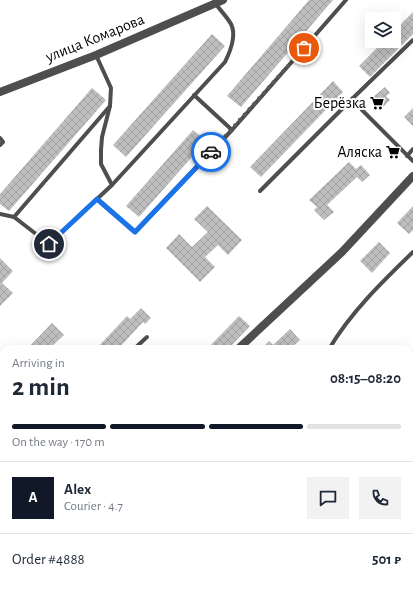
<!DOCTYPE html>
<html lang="en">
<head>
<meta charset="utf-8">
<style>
  :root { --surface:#fff; --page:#f2f2f3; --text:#1f2937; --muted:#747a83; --line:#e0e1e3; --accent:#111827 }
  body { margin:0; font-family:"Alegreya Sans",sans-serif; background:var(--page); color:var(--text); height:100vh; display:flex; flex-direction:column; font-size:15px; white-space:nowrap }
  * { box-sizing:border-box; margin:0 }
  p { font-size:13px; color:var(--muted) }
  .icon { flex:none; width:22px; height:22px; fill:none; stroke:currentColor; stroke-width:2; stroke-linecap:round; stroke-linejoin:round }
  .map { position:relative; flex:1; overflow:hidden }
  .drawer { position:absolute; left:0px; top:345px; width:413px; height:248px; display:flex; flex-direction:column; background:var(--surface); border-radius:12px 12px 0 0; box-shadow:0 4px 16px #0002 }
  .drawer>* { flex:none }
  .controls { position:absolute; left:365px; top:12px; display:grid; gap:8px }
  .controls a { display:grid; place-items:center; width:36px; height:36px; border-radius:0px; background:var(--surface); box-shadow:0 4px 16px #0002; font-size:20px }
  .pin { position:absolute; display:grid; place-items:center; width:34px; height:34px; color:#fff; margin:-17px; border:2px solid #fff; border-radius:50%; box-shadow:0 1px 4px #0007 }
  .courier { position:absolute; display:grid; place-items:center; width:40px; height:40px; margin:-20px; border:3px solid #1a73e8; border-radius:50%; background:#fff; color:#222; box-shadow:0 1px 5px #0007 }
  .overview em { font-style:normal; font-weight:700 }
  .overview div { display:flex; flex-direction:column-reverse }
  .overview { display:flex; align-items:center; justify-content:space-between; height:68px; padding:0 12px }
  h1 { font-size:26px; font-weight:700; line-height:30px }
  .bar { display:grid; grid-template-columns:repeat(4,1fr); gap:6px 4px; align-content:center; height:48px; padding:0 12px }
  .bar i { height:5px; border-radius:3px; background:var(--line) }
  .bar .selected { background:var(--accent) }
  .bar p { grid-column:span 4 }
  .line { display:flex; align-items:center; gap:10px; padding:0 12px; border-top:1px solid var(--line) }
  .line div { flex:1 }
  .round { display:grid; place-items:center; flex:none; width:42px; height:42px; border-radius:0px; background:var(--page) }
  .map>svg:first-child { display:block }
</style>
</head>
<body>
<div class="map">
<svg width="413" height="593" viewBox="0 0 413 593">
  <defs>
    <pattern id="building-cross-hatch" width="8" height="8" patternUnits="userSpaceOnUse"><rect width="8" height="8" fill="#bebebe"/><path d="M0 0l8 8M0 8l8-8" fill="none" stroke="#a2a2a2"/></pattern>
  </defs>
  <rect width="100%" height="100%" fill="#fff"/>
  <g fill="url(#building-cross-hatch)">
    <path d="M309,0H333L241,107L227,96Z"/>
    <path d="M413,12V34L370,77L359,66L384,41H394V31Z"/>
    <path d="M212,34L225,46L126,157L113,145Z"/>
    <path d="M333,81L343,92L261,177L250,167Z"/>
    <path d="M385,87L390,93L386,96L390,100L382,108L372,98Z"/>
    <path d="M92,88L106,100L9,211L0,204V194Z"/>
    <path d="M413,108V126L404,117Z"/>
    <path d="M193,130L206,141L139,217L126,206Z"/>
    <path d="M349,162L356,169L361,165L370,175L362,182L357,177L327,205L334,212L324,220L314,210L317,207L309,200Z"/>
    <path d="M207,206L242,240L228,255L218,245L205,257L215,267L200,282L166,248L179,234L192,247L208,232L194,219Z"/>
    <path d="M413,206V230L409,234L397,223Z"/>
    <path d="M379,242L390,253L372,273L360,261Z"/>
    <path d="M0,258L13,271L2,283L13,293L0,306Z"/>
    <path d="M141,308L151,318L145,324L143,322L118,349H96L127,316L130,319Z"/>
    <path d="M239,316L250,326L228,349H207Z"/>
    <path d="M52,323L64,335L49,349H27Z"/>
    <path d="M290,329L300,340L290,349H261L269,341L273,345Z"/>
  </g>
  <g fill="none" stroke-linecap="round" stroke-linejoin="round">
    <g stroke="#4e4e4e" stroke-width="4">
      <path d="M413,40L353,98L362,110L413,161"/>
      <path d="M96,55L111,88L110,106L102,137L101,150V164L112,185"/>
      <path d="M194,95L232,130"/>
      <path d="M0,138L3,142L0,145"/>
      <path d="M407,156L413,149"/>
      <path d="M260,191L353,98"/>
      <path d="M97,199L112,185L225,62C230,52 237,36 231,24C227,17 220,10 215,3"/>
      <path d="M0,214L14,217L49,244L97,199L135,232L232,130L346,0"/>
      <path d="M14,217L110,106"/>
      <path d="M134,349L147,337"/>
      <path d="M329,349C351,312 382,282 413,252"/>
      <path d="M409,405L413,401"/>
    </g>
    <g stroke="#4e4e4e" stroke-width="8">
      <path d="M0,92L96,55L223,0"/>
      <path d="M238,349L342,252L413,176"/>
    </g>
    <g stroke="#1b1b1b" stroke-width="8">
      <path d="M0,566H4"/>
      <path d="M409,577H413"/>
    </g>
  </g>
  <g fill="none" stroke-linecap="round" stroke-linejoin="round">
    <path stroke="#595959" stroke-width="4" stroke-dasharray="0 7.2" d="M211,152L304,48"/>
    <path stroke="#1a73e8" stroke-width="5" d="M49,244L97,199L135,232L211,152"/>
  </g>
  <defs>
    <symbol id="supermarket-bare" viewBox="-9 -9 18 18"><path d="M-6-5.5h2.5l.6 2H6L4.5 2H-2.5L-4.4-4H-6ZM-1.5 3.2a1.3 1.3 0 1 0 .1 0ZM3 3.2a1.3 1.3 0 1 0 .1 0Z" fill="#000" stroke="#fff" stroke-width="2.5" paint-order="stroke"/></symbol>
  </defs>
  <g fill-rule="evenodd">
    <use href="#supermarket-bare" x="367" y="93" width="20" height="20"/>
    <use href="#supermarket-bare" x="383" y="142" width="20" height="20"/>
  </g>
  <g text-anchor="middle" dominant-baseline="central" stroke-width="4" stroke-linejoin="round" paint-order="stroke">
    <g font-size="16" fill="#000" stroke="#fff">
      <text transform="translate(95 38) rotate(-22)">улица Комарова</text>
    </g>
    <g font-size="16" fill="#000" stroke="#fff" text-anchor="end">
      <text x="366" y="103">Берёзка</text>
      <text x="382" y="152">Аляска</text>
    </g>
  </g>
</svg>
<div class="controls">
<a><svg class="icon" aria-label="layers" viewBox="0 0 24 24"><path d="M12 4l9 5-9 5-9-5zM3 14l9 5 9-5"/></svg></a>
</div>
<div class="pin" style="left:304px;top:48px;background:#ea580c"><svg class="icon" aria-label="bag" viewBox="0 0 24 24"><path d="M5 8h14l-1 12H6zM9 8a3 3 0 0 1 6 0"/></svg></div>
<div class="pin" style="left:49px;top:244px;background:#1f2937"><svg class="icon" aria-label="home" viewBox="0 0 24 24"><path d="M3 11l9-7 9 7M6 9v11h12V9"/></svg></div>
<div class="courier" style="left:211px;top:152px"><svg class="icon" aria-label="car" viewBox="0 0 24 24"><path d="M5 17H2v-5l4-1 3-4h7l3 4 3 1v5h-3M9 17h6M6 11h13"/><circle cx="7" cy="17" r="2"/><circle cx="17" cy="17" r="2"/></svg></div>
<section class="drawer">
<div class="overview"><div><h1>2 min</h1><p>Arriving in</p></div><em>08:15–08:20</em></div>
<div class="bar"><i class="selected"></i><i class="selected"></i><i class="selected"></i><i></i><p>On the way · 170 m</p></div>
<div class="line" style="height:72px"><b class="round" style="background:var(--accent);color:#fff">A</b><div><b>Alex</b><p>Courier · 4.7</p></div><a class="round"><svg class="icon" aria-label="chat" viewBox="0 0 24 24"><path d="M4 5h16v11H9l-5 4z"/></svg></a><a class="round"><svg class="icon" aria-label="phone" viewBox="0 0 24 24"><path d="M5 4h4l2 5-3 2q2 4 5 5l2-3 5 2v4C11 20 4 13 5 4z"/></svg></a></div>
<div class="line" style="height:52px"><div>Order #4888</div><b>501 ₽</b></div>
</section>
</div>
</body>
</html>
